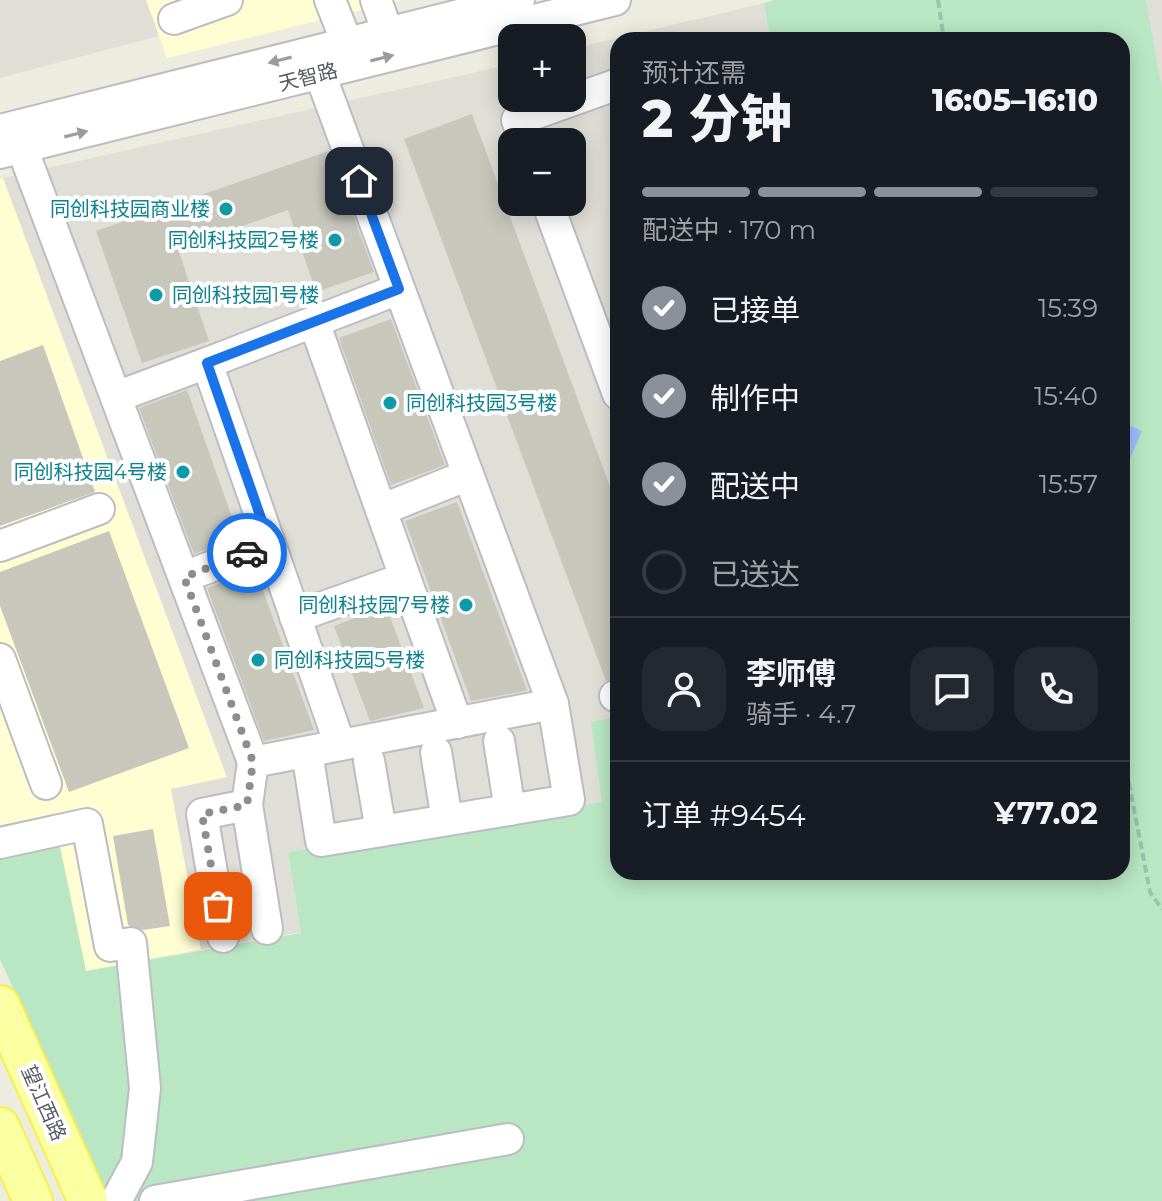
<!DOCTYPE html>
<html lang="zh">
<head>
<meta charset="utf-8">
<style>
  :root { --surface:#171b24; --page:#242831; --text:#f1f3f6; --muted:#9ea1a6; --line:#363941; --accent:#8c9099 }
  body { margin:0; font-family:Montserrat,"Noto Sans SC",sans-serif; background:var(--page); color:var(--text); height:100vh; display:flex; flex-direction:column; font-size:30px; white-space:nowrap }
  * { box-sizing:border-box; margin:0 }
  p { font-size:26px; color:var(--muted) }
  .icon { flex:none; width:44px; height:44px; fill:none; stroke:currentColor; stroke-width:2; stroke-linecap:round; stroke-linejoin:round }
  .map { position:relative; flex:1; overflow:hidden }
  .drawer { position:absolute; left:610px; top:32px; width:520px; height:848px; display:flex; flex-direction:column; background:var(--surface); border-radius:24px; box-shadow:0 4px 20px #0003 }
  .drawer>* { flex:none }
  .buttons { position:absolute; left:498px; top:24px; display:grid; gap:16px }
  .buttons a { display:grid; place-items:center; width:88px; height:88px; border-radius:16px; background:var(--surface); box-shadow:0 4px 20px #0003; font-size:40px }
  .pin { position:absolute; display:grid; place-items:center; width:68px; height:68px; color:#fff; margin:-34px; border-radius:16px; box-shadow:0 4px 12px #0006 }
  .courier { position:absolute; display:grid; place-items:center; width:80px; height:80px; margin:-40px; border:6px solid #1a73e8; border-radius:50%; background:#fff; color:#222; box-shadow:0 2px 10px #0007 }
  .head em { font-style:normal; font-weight:800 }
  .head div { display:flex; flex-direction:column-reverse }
  .head { display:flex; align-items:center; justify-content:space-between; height:136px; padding:0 32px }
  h1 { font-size:52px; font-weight:800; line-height:60px }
  .bar { display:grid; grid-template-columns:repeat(4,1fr); gap:12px 8px; align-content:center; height:96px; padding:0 32px }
  .bar i { height:10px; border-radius:6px; background:var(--line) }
  .bar .active { background:var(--accent) }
  .bar p { grid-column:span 4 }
  .line { display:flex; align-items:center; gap:20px; padding:0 32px; border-top:2px solid var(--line) }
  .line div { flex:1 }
  .round { display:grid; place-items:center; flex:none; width:84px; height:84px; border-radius:24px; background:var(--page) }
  ol { padding:0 32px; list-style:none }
  li { display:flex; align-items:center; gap:24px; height:88px }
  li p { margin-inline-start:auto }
  li .icon { padding:8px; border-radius:50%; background:var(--accent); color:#fff; stroke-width:4 }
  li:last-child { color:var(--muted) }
  li i { width:44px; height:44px; border:4px solid var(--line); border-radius:50% }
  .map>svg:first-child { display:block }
</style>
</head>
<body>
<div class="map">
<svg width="1162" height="1201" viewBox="0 0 1162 1201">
  <rect width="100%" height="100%" fill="#ededdf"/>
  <g fill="#fffed2">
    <path d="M146,0H401L167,58Z"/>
    <path d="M3,178L227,778L171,789L201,949L86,971L59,843L0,856V179Z"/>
  </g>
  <g fill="#e0dfd7" fill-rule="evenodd">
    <path d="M0,0H146L159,36L0,78Z"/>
    <path d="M1146,0H1162V89Z"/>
    <path d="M764,3L770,40H618V716L591,722L603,802L288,852L301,932L201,949L171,789L227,777L3,178L512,64V98H572V49ZM512,142H572V202H512Z"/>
  </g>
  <path fill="#b9e7c3" d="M775,0H1146L1162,89V1201H109L0,959V856L59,842L86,971L301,933L288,852L602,802L591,722L618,716V872H1122V40H770L764,3Z"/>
  <path fill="#9dbfff" d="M1122,422L1142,431L1122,477Z"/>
  <g fill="#c8c7bc">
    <path d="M472,114L618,508V677L606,681L404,139Z"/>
    <path d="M329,151L374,272L316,292L288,210L178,249L209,341L142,363L96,231Z"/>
    <path d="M391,319L445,465L391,485L339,338Z"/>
    <path d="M43,345L95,492L0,526V361Z"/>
    <path d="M187,390L239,537L194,554L139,408Z"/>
    <path d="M457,502L527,690L520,692L471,701L405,521Z"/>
    <path d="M109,531L189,748L69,792L0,606V572Z"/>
    <path d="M255,569L314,730L264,741L207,588Z"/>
    <path d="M386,606L424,708L370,721L334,626Z"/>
    <path d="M153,829L170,926L143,930L128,925L113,836Z"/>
  </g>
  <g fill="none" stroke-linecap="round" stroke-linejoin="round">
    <defs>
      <g id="minor">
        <path d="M330,0L347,43"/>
        <path d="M376,0L388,33"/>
        <path d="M174,19L227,0"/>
        <path d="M0,130L519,0"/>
        <path d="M525,142L517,120L618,84"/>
        <path d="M22,148L253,762L553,704L320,74"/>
        <path d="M0,153L615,0"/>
        <path d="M547,202L618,394"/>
        <path d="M314,322L457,723"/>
        <path d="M116,397L207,363"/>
        <path d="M381,510L468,475"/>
        <path d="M0,546L99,509"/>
        <path d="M184,577L270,544"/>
        <path d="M295,617L405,578"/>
        <path d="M0,659L46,784"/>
        <path d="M615,696L618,695"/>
        <path d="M499,741L510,810"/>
        <path d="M340,745L207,363L399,289"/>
        <path d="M307,752L321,841L569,800L553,704"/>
        <path d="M436,752L447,820"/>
        <path d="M369,761L381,831"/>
        <path d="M247,805L267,929"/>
        <path d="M0,843L87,824L110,946L131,943L145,1088L137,1162L116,1201"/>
        <path d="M223,937L202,814L247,805L253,762"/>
        <path d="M155,1201L508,1139"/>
      </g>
      <g id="major">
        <path d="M0,1005L88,1201"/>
        <path d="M0,1127L33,1201"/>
      </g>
    </defs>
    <use href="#minor" stroke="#bcbdc4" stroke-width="34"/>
    <use href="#major" stroke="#faee4a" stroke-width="42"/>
    <g stroke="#92c7ad" stroke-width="4" stroke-dasharray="8 4" stroke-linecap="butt">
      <path d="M938,0L944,40"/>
      <path d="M1122,747L1150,892L1162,909"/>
    </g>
    <use href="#minor" stroke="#fff" stroke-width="30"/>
    <use href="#major" stroke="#faffa2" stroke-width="38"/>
  </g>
  <defs><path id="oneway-solid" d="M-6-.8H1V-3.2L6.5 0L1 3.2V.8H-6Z" transform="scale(2)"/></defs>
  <g fill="#9b9ca1">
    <use href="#oneway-solid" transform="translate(382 58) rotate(-14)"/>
    <use href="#oneway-solid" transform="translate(280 60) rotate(166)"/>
    <use href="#oneway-solid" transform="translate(76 134) rotate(-14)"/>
  </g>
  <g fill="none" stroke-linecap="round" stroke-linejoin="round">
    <path stroke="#8c8d8e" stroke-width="8" stroke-dasharray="0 14.4" d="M218,906L202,814L247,805L253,762L184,577L247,553"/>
    <path stroke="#1a73e8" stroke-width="10" d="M247,553L270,544L207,363L399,289L359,181"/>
  </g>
  <g fill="#0f9aa8" stroke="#fff" stroke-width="3">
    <circle cx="226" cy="209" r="8"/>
    <circle cx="335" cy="240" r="8"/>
    <circle cx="156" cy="295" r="8"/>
    <circle cx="390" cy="403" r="8"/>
    <circle cx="183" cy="472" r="8"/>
    <circle cx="466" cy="605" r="8"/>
    <circle cx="258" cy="660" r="8"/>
  </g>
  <g text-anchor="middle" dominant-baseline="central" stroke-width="8" stroke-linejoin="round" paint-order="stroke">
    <g font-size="20" fill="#585a62" stroke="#fff">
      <text transform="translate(308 77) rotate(-14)">天智路</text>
      <text transform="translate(44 1103) rotate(66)">望江西路</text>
    </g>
    <g font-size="20" fill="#0d838f" stroke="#fff" text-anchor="end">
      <text x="210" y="209">同创科技园商业楼</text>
      <text x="319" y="240">同创科技园2号楼</text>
      <text x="172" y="295" text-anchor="start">同创科技园1号楼</text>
      <text x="406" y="403" text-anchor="start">同创科技园3号楼</text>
      <text x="167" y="472">同创科技园4号楼</text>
      <text x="450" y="605">同创科技园7号楼</text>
      <text x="274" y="660" text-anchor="start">同创科技园5号楼</text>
    </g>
  </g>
</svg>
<div class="buttons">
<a>+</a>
<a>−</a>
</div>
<div class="pin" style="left:218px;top:906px;background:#ea580c"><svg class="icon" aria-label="bag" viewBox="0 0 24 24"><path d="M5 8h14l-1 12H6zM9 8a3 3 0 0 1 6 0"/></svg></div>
<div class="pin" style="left:359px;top:181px;background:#1f2937"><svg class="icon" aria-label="home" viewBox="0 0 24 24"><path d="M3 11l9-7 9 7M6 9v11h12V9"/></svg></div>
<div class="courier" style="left:247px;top:553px"><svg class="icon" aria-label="car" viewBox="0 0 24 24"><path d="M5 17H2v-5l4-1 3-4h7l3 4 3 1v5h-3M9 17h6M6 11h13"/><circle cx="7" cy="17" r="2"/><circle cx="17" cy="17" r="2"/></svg></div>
<section class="drawer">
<div class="head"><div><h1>2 分钟</h1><p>预计还需</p></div><em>16:05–16:10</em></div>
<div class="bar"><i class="active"></i><i class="active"></i><i class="active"></i><i></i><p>配送中 · 170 m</p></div>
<ol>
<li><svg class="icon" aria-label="check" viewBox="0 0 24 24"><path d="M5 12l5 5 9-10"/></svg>已接单<p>15:39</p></li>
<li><svg class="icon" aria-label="check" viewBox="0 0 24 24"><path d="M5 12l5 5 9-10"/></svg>制作中<p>15:40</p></li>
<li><svg class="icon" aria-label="check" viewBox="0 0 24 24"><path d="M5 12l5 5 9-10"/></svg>配送中<p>15:57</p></li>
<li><i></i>已送达</li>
</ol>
<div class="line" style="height:144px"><a class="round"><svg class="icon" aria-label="person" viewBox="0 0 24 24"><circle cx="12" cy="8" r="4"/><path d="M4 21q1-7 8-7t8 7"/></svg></a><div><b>李师傅</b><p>骑手 · 4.7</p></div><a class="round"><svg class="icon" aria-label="chat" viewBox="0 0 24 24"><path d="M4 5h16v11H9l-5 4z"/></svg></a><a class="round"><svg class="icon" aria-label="phone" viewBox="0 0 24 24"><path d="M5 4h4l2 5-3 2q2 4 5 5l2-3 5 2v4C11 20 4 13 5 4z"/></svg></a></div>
<div class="line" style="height:104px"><div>订单 #9454</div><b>¥77.02</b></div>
</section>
</div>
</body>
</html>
